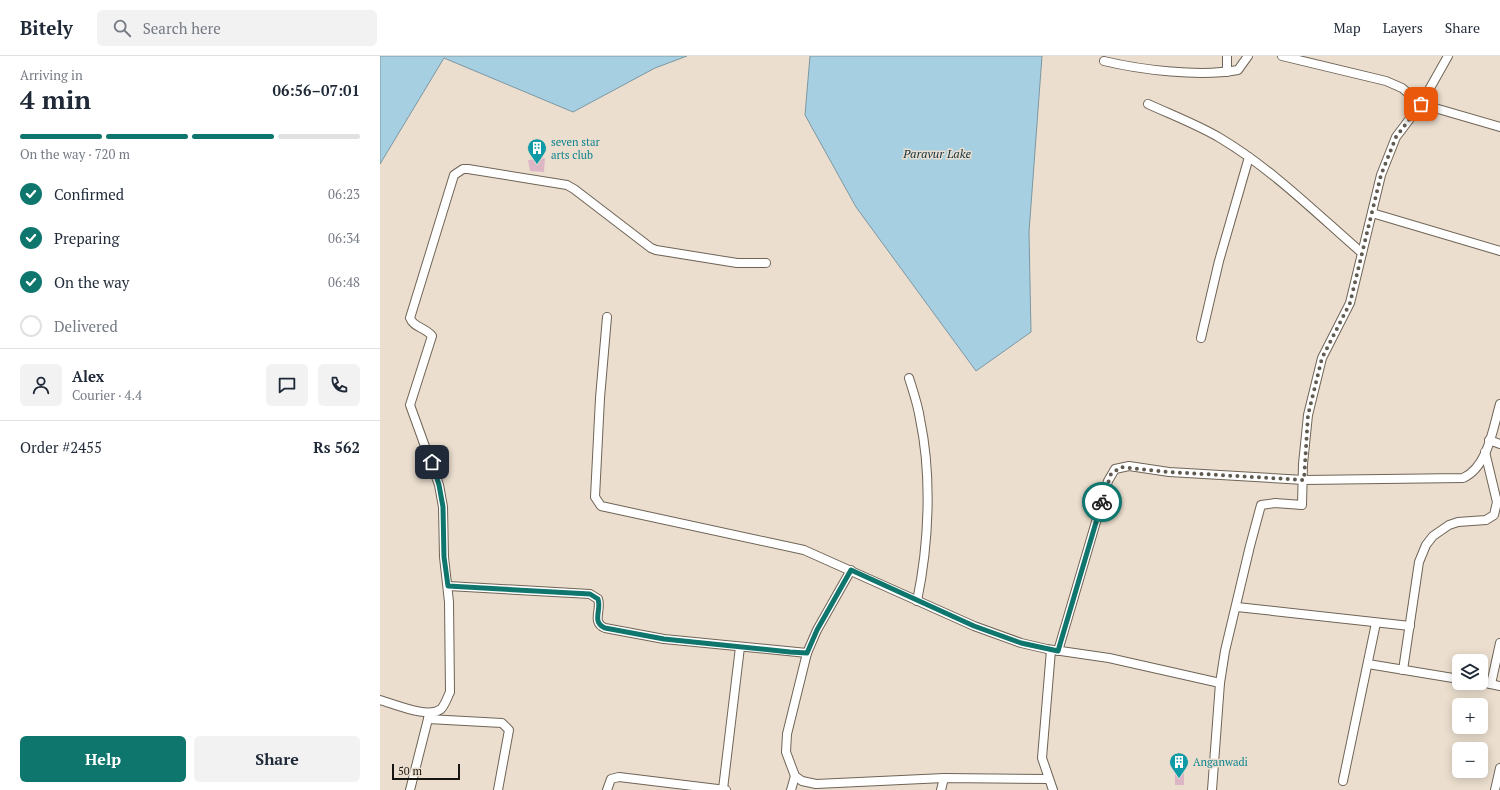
<!DOCTYPE html>
<html lang="en">
<head>
<meta charset="utf-8">
<style>
  :root { --surface:#fff; --page:#f2f2f3; --text:#1f2937; --muted:#747a83; --line:#e0e1e3; --accent:#0f766e }
  body { margin:0; font-family:"PT Serif",serif; background:var(--page); color:var(--text); height:100vh; display:flex; flex-direction:column; font-size:15px; white-space:nowrap }
  * { box-sizing:border-box; margin:0 }
  p { font-size:13px; color:var(--muted) }
  .icon { flex:none; width:22px; height:22px; fill:none; stroke:currentColor; stroke-width:2; stroke-linecap:round; stroke-linejoin:round }
  .map { position:relative; flex:1; overflow:hidden }
  .panel { display:flex; flex-direction:column; background:var(--surface); width:380px }
  .panel>* { flex:none }
  .fabs { position:absolute; left:1072px; top:598px; display:grid; gap:8px }
  .fabs a { display:grid; place-items:center; width:36px; height:36px; border-radius:6px; background:var(--surface); box-shadow:0 2px 10px #0003; font-size:20px }
  .scale { position:absolute; left:12px; bottom:10px; width:68px; box-sizing:border-box; padding-left:4px; border:2px solid #17130e; border-top:0; font-size:11px; line-height:14px; white-space:nowrap; color:#17130e; -webkit-text-stroke:3px #ebdece; paint-order:stroke }
  .pin { position:absolute; display:grid; place-items:center; width:34px; height:34px; color:#fff; margin:-17px; border-radius:8px; box-shadow:0 2px 6px #0006 }
  .courier { position:absolute; display:grid; place-items:center; width:40px; height:40px; margin:-20px; border:3px solid #0f766e; border-radius:50%; background:#fff; color:#222; box-shadow:0 1px 5px #0007 }
  .head em { font-style:normal; font-weight:600 }
  .head div { display:flex; flex-direction:column-reverse }
  .head { display:flex; align-items:center; justify-content:space-between; height:68px; padding:0 20px }
  h1 { font-size:26px; font-weight:600; line-height:30px }
  .bar { display:grid; grid-template-columns:repeat(4,1fr); gap:6px 4px; align-content:center; height:48px; padding:0 20px }
  .bar i { height:5px; border-radius:3px; background:var(--line) }
  .bar .selected { background:var(--accent) }
  .bar p { grid-column:span 4 }
  .line { display:flex; align-items:center; gap:10px; padding:0 20px; border-top:1px solid var(--line) }
  .line div { flex:1 }
  .round { display:grid; place-items:center; flex:none; width:42px; height:42px; border-radius:6px; background:var(--page) }
  ol { padding:0 20px; list-style:none }
  li { display:flex; align-items:center; gap:12px; height:44px }
  li p { margin-inline-start:auto }
  li .icon { padding:4px; border-radius:50%; background:var(--accent); color:#fff; stroke-width:4 }
  li:last-child { color:var(--muted) }
  li i { width:22px; height:22px; border:2px solid var(--line); border-radius:50% }
  .button { display:flex; gap:8px; margin-top:auto; padding:8px 20px }
  .button a { flex:1; height:46px; border-radius:6px; background:var(--accent); color:#fff; font-size:16px; font-weight:600; line-height:46px; text-align:center }
  .button a+a { background:var(--page); color:var(--text) }
  header { display:flex; align-items:center; gap:24px; box-sizing:border-box; height:56px; padding:0 20px; background:var(--surface); border-bottom:1px solid var(--line) }
  header strong { font-size:19px }
  nav { display:flex; gap:22px; margin-inline-start:auto; font-size:14px }
  .search { width:280px; height:36px; background:var(--page); display:flex; align-items:center; gap:10px; box-sizing:border-box; padding:0 14px; border-radius:6px; color:var(--muted); font-size:15px }
  main { display:flex; flex:1; min-height:0 }
  .map>svg:first-child { display:block }
</style>
</head>
<body>
<header>
<strong>Bitely</strong>
<div class="search"><svg class="icon" aria-label="search" viewBox="0 0 24 24"><circle cx="10" cy="10" r="6"/><path d="M15 15l6 6"/></svg>Search here</div>
<nav><a>Map</a><a>Layers</a><a>Share</a></nav>
</header>
<main>
<section class="panel">
<div class="head"><div><h1>4 min</h1><p>Arriving in</p></div><em>06:56–07:01</em></div>
<div class="bar"><i class="selected"></i><i class="selected"></i><i class="selected"></i><i></i><p>On the way · 720 m</p></div>
<ol>
<li><svg class="icon" aria-label="check" viewBox="0 0 24 24"><path d="M5 12l5 5 9-10"/></svg>Confirmed<p>06:23</p></li>
<li><svg class="icon" aria-label="check" viewBox="0 0 24 24"><path d="M5 12l5 5 9-10"/></svg>Preparing<p>06:34</p></li>
<li><svg class="icon" aria-label="check" viewBox="0 0 24 24"><path d="M5 12l5 5 9-10"/></svg>On the way<p>06:48</p></li>
<li><i></i>Delivered</li>
</ol>
<div class="line" style="height:72px"><a class="round"><svg class="icon" aria-label="person" viewBox="0 0 24 24"><circle cx="12" cy="8" r="4"/><path d="M4 21q1-7 8-7t8 7"/></svg></a><div><b>Alex</b><p>Courier · 4.4</p></div><a class="round"><svg class="icon" aria-label="chat" viewBox="0 0 24 24"><path d="M4 5h16v11H9l-5 4z"/></svg></a><a class="round"><svg class="icon" aria-label="phone" viewBox="0 0 24 24"><path d="M5 4h4l2 5-3 2q2 4 5 5l2-3 5 2v4C11 20 4 13 5 4z"/></svg></a></div>
<div class="line" style="height:52px"><div>Order #2455</div><b>Rs 562</b></div>
<div class="button"><a>Help</a><a>Share</a></div>
</section>
<div class="map">
<svg width="1120" height="734" viewBox="0 0 1120 734">
  <rect width="100%" height="100%" fill="#ebdece"/>
  <g fill="#a7cfe2" stroke="#7c97a2">
    <path d="M0,0H307L275,12L193,56L64,2L0,108Z"/>
    <path d="M430,0H662L649,176L651,276L596,315L476,151L425,59Z"/>
  </g>
  <g fill="#ddb6c6">
    <path d="M165,102L164,116L150,115L148,104Z"/>
    <path d="M804,717V729H795V718Z"/>
  </g>
  <g fill="none" stroke-linecap="round" stroke-linejoin="round">
    <defs>
      <g id="minor">
        <path d="M902,0L1006,25L1022,32L1041,48L1120,71"/>
        <path d="M724,5C761,14 820,21 858,14L868,0"/>
        <path d="M847,16V0"/>
        <path d="M768,48C792,59 818,69 840,82C892,113 936,157 982,197"/>
        <path d="M992,157L1120,195"/>
        <path d="M227,261L220,342L215,441L221,450L424,494L594,570L641,587L667,593L729,602L840,627"/>
        <path d="M821,282L839,205L869,101"/>
        <path d="M529,322C533,335 538,349 540,363C552,420 549,488 537,545"/>
        <path d="M1109,384L1120,388"/>
        <path d="M471,514L437,574L427,597L407,678L406,696L415,720L422,725L436,728L564,722L668,723"/>
        <path d="M68,530L210,538L218,543C222,554 211,566 225,572L284,583L427,597"/>
        <path d="M857,551L1030,570"/>
        <path d="M671,594L662,702L673,734"/>
        <path d="M678,595L728,425L735,413L749,410L789,416L924,424L1083,422C1108,411 1113,372 1120,348"/>
        <path d="M988,608L1079,623"/>
        <path d="M1023,614L1039,506L1046,489L1053,480L1069,469L1078,466L1106,464L1114,459L1117,446L1105,396"/>
        <path d="M1101,626L1120,630"/>
        <path d="M1111,628L1120,587"/>
        <path d="M0,644C15,648 48,663 61,653C65,649 67,642 70,636L69,546L64,501L63,451L59,429L30,349L52,280C46,272 33,271 30,262L74,119L83,113H88L187,129L194,133L271,192L276,194L357,207H386"/>
        <path d="M48,663L122,667L129,674L118,734"/>
        <path d="M963,725L996,567"/>
        <path d="M343,733L360,591"/>
        <path d="M30,734L49,659"/>
        <path d="M227,734L231,723L239,721L346,734"/>
        <path d="M411,734L415,720"/>
        <path d="M561,734L564,722"/>
        <path d="M832,734L840,627L845,595L870,490L881,449L895,447L922,449L923,408L928,359L942,302L970,247L1001,119L1016,81L1041,48L1068,0"/>
        <path d="M1115,734L1120,712"/>
      </g>
    </defs>
    <use href="#minor" stroke="#6f6456" stroke-width="10"/>
    <use href="#minor" stroke="#fff" stroke-width="8"/>
  </g>
  <g fill="none" stroke-linecap="round" stroke-linejoin="round">
    <path stroke="#615a51" stroke-width="4" stroke-dasharray="0 7.2" d="M722,446L731,418L741,411L789,416L924,424L928,359L942,302L970,247L1001,119L1016,81L1041,48"/>
    <path stroke="#0f766e" stroke-width="5" d="M52,406L59,429L63,451L64,501L68,530L210,538L218,543C222,554 211,566 225,572L284,583L410,596L427,597L437,574L471,514L594,570L641,587L678,595L722,446"/>
  </g>
  <defs>
    <symbol id="building-pin" viewBox="-11 -11 22 30"><path d="M0 17L-7.5 6A9.5 9.5 0 1 1 7.5 6Z" fill="#0f9aa8" stroke="#ebdece"/><path d="M-4-6H4V6H1V3H-1V6H-4ZM-2.5-4.3h1.7v1.8h-1.7ZM.8-4.3h1.7v1.8H.8ZM-2.5-1h1.7V.8h-1.7ZM.8-1h1.7V.8H.8Z" fill="#fff"/></symbol>
  </defs>
  <g fill-rule="evenodd">
    <use href="#building-pin" x="146" y="81" width="22" height="30"/>
    <use href="#building-pin" x="788" y="695" width="22" height="30"/>
  </g>
  <g text-anchor="middle" dominant-baseline="central" stroke-width="3" stroke-linejoin="round" paint-order="stroke">
    <g font-size="11" fill="#0d838f" stroke="#ebdece" text-anchor="start">
      <text x="171" y="86">seven star<tspan x="171" dy="13">arts club</tspan></text>
      <text x="813" y="706">Anganwadi</text>
    </g>
    <g font-size="12" font-style="italic" fill="#103343" stroke="#ebdece">
      <text x="557" y="97">Paravur Lake</text>
    </g>
  </g>
</svg>
<div class="fabs">
<a><svg class="icon" aria-label="layers" viewBox="0 0 24 24"><path d="M12 4l9 5-9 5-9-5zM3 14l9 5 9-5"/></svg></a>
<a>+</a>
<a>−</a>
</div>
<div class="scale">50 m</div>
<div class="pin" style="left:1041px;top:48px;background:#ea580c"><svg class="icon" aria-label="bag" viewBox="0 0 24 24"><path d="M5 8h14l-1 12H6zM9 8a3 3 0 0 1 6 0"/></svg></div>
<div class="pin" style="left:52px;top:406px;background:#1f2937"><svg class="icon" aria-label="home" viewBox="0 0 24 24"><path d="M3 11l9-7 9 7M6 9v11h12V9"/></svg></div>
<div class="courier" style="left:722px;top:446px"><svg class="icon" aria-label="bike" viewBox="0 0 24 24"><circle cx="6" cy="16" r="4"/><circle cx="18" cy="16" r="4"/><path d="M6 16l4-8h5l3 8M10 8l3 8H6M13 5h3"/></svg></div>
</div>
</main>
</body>
</html>
